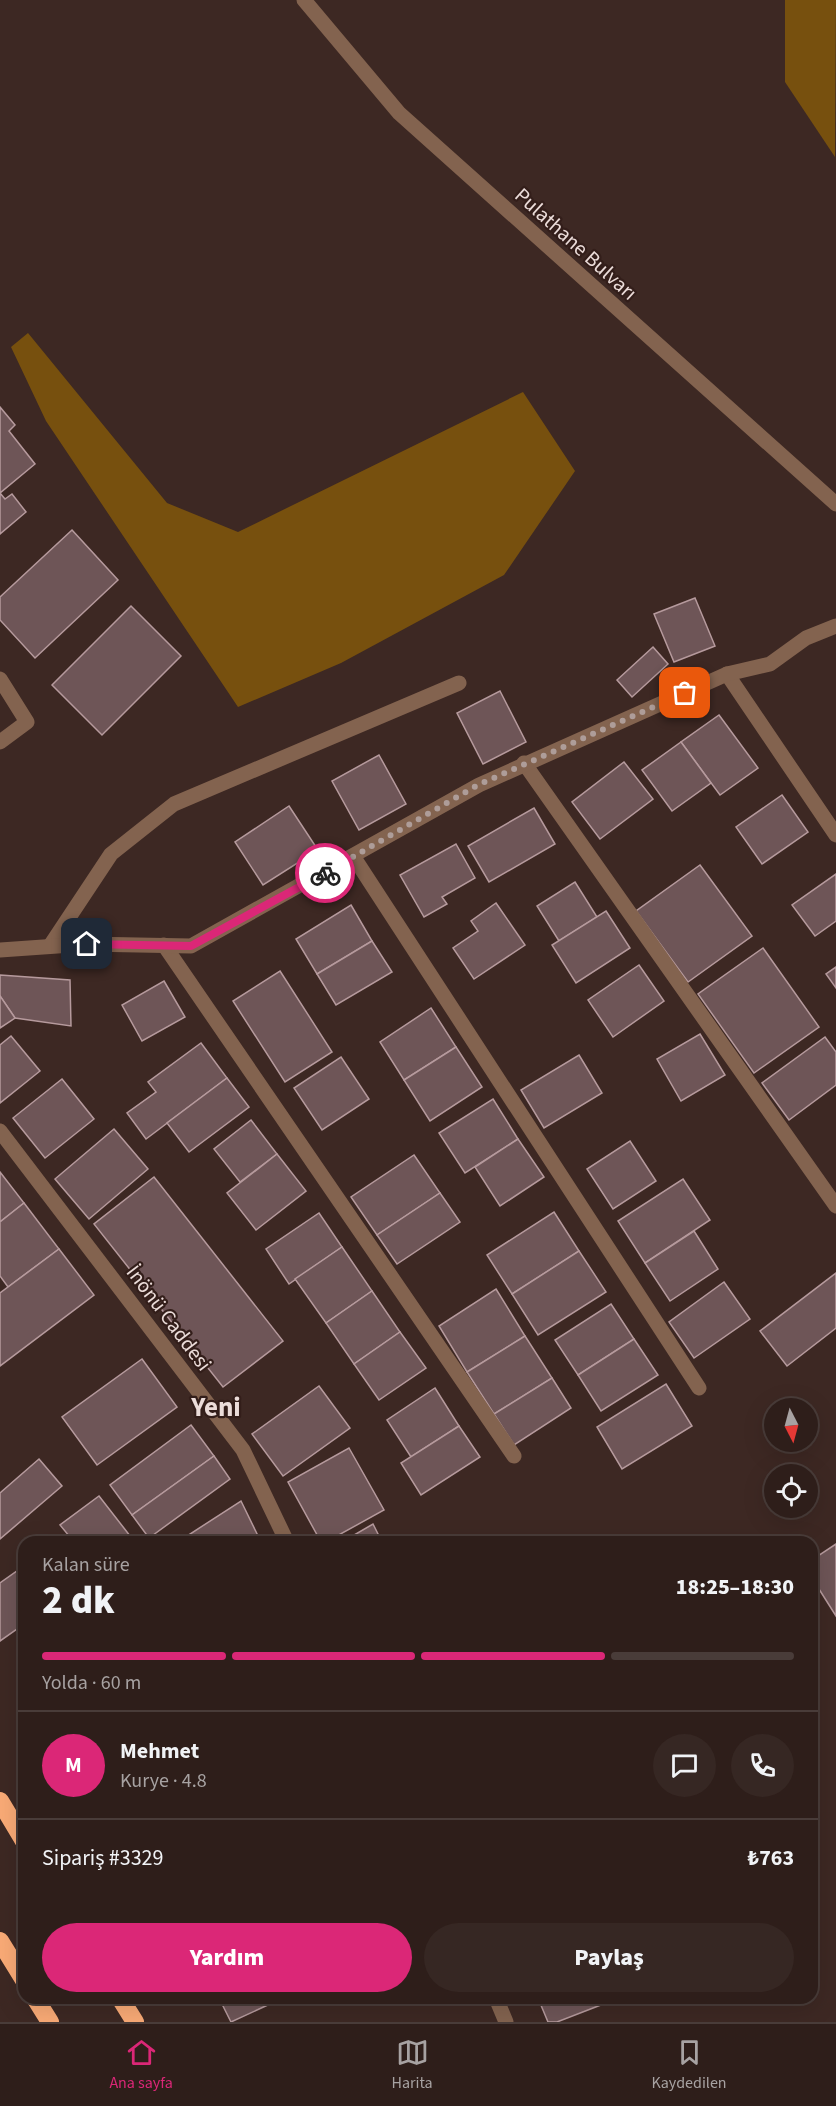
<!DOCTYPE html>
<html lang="tr">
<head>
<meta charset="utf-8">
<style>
  :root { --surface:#2e1e1a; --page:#362723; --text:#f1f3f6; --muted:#a7a2a2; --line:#493c39; --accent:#db2777 }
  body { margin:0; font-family:"Source Sans 3",sans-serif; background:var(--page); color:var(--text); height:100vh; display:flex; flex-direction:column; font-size:22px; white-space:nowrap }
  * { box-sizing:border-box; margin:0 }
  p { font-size:20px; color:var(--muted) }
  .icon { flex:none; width:33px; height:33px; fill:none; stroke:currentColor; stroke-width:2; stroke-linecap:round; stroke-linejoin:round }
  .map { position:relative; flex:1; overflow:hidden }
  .panel { position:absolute; left:18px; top:1536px; width:800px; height:468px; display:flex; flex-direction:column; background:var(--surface); border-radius:18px; box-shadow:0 6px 24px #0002,0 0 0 2px var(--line) }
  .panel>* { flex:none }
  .needle { width:39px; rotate:174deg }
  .buttons { position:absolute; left:764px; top:1398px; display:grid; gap:12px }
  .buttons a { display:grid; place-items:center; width:54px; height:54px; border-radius:50%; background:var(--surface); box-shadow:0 6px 24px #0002,0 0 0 2px var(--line); font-size:30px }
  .pin { position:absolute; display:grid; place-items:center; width:51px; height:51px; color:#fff; margin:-26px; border-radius:12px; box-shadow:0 3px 9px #0006 }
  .courier { position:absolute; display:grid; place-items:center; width:60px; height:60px; margin:-30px; border:4px solid #db2777; border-radius:50%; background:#fff; color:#222; box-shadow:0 2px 8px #0007 }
  .headline em { font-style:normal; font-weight:800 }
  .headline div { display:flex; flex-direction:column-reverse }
  .headline { display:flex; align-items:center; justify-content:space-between; height:102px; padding:0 24px }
  h1 { font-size:39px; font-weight:800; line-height:45px }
  .bar { display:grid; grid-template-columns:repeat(4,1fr); gap:9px 6px; align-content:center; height:72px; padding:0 24px }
  .bar i { height:8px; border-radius:4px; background:var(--line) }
  .bar .on { background:var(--accent) }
  .bar p { grid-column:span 4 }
  .line { display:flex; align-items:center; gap:15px; padding:0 24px; border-top:2px solid var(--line) }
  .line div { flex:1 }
  .round { display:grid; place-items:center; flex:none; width:63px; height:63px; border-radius:32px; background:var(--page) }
  .button { display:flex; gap:12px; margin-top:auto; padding:12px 24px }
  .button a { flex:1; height:69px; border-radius:36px; background:var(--accent); color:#fff; font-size:24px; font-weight:800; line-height:69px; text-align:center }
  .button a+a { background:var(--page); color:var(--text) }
  .tab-bar { display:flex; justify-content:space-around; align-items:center; height:84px; border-top:2px solid var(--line); background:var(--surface); font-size:16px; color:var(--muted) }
  .tab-bar a { display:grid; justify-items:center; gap:3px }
  .tab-bar .on { color:var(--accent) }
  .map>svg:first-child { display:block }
</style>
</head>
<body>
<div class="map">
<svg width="836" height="2022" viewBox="0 0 836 2022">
  <rect width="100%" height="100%" fill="#3d2823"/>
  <g fill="#77500e">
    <path d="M785,0H836L835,157L785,82Z"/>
    <path d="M28,333L167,503L238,532L523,392L575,471L504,575L341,663L238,707L46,421L11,347Z"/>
  </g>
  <g fill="#6e5557" stroke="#b69a9d" stroke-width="1.5">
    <path d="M0,407L15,425L9,431L35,464L0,493Z"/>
    <path d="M0,493L5,499L12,494L26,512L0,534Z"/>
    <path d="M72,530L118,580L35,658L0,620V597Z"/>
    <path d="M695,598L715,646L674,662L654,614Z"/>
    <path d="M131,606L181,656L102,735L52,685Z"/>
    <path d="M653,647L668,664L632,697L617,680Z"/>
    <path d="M500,691L526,742L483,764L457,713Z"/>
    <path d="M719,715L758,768L720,795L681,742Z"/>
    <path d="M681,742L711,783L672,811L642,770Z"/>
    <path d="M379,755L406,804L359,830L332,781Z"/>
    <path d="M624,762L653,799L600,839L572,802Z"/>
    <path d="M782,795L808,832L762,864L736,827Z"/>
    <path d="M289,806L318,850L263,885L235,842Z"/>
    <path d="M534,808L555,844L489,882L468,846Z"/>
    <path d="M456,844L475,878L442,897L447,904L424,917L400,875Z"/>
    <path d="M700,865L752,936L688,982L636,911Z"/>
    <path d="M836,874V921L815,936L792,905Z"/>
    <path d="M575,882L597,917L559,941L537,906Z"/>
    <path d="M496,903L525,945L474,979L453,948L478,931L471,921Z"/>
    <path d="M351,905L372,941L317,974L296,939Z"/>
    <path d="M606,911L630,948L576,983L552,945Z"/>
    <path d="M372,941L392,972L336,1005L317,974Z"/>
    <path d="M763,948L819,1027L754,1073L698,994Z"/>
    <path d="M639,965L664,1001L613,1037L588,1000Z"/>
    <path d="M836,967V988L826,974Z"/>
    <path d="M280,971L332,1052L285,1082L233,1001Z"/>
    <path d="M0,975L70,980L71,1026L15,1018L0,996Z"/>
    <path d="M164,981L185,1017L142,1041L122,1005Z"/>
    <path d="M0,996L15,1018L0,1028Z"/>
    <path d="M431,1008L456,1047L404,1080L380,1042Z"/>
    <path d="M700,1034L725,1075L681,1101L657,1059Z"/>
    <path d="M11,1036L40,1071L0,1103V1045Z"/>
    <path d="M825,1037L836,1052V1085L789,1120L762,1083Z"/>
    <path d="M201,1043L227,1078L146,1139L127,1113L156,1092L148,1082Z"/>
    <path d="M456,1047L482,1087L430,1121L404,1080Z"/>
    <path d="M579,1055L602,1093L544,1128L521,1090Z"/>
    <path d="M341,1057L369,1099L322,1130L294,1088Z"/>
    <path d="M227,1078L249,1107L189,1152L167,1123Z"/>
    <path d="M62,1079L94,1119L45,1158L13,1118Z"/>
    <path d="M493,1099L518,1139L465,1173L439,1133Z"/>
    <path d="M251,1120L277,1154L240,1182L214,1149Z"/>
    <path d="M114,1129L148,1169L89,1219L55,1179Z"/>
    <path d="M518,1139L544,1177L500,1206L475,1167Z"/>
    <path d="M630,1141L656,1181L613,1209L587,1169Z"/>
    <path d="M277,1154L306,1191L256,1230L227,1193Z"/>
    <path d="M414,1155L440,1193L377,1235L351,1197Z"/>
    <path d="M0,1172L24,1203L0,1222Z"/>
    <path d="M154,1177L283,1341L223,1387L94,1224Z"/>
    <path d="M683,1179L710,1220L645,1263L618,1221Z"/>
    <path d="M440,1193L460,1222L397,1264L377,1235Z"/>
    <path d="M24,1203L59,1249L8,1287L0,1276V1222Z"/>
    <path d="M554,1212L579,1251L512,1294L487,1255Z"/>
    <path d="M319,1213L342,1247L289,1284L266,1249Z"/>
    <path d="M694,1231L718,1269L670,1301L645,1263Z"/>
    <path d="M342,1247L372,1291L326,1323L295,1279Z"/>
    <path d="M59,1249L94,1295L0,1366V1293Z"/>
    <path d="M579,1251L606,1292L538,1335L512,1294Z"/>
    <path d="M836,1273V1328L787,1366L760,1331Z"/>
    <path d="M724,1282L750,1319L694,1358L669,1322Z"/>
    <path d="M496,1289L525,1336L467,1372L439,1326Z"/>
    <path d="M372,1291L400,1332L354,1364L326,1323Z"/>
    <path d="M611,1304L634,1339L578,1375L555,1340Z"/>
    <path d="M400,1332L426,1368L379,1400L354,1364Z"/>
    <path d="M525,1336L552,1378L494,1414L467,1372Z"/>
    <path d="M634,1339L658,1375L601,1411L578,1375Z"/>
    <path d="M142,1359L177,1407L97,1465L62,1417Z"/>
    <path d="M552,1378L571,1408L514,1445L494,1414Z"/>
    <path d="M666,1384L692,1426L622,1469L597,1427Z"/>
    <path d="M319,1386L350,1428L283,1476L252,1434Z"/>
    <path d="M435,1388L459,1426L411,1457L387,1420Z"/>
    <path d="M191,1425L214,1456L132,1515L110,1485Z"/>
    <path d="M459,1426L480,1457L421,1495L401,1463Z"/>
    <path d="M349,1448L384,1510L326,1542H321L288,1482Z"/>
    <path d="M214,1456L230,1479L149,1538L132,1515Z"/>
    <path d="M39,1459L62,1486L0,1539V1493Z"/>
    <path d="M99,1496L134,1541L133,1542H74L60,1525Z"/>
    <path d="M241,1501L261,1542H191L187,1536Z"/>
    <path d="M373,1524L382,1542H342Z"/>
    <path d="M836,1544V1616L812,1578V1560Z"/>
    <path d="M24,1566V1624L0,1641V1583Z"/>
    <path d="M24,1764V1777L18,1767Z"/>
    <path d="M219,1998H283L231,2022Z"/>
    <path d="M419,1998H435L421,2004Z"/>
    <path d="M538,1998H604L606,2003L557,2022H548Z"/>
  </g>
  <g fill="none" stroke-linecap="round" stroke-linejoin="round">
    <g stroke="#83634f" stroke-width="15">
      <path d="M304,0L399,113L836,504"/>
      <path d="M727,674L836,835"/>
      <path d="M0,679L27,722L0,742"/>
      <path d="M524,763L836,1206"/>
      <path d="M353,856L699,1388"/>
      <path d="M164,945L514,1456"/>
      <path d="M50,946L111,854L174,804L459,683"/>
      <path d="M0,950L86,944L191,946L479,785L727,674L770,664L806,638L836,626"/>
      <path d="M0,1131L243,1450L287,1542"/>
      <path d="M496,1998L506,2022"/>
    </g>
    <g stroke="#f9aa76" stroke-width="18">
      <path d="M0,1801L24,1841"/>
      <path d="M0,1941L24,1980"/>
      <path d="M35,1998L50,2022"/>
      <path d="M120,1998L135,2022"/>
    </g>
  </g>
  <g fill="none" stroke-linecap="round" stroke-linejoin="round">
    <path stroke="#ae9d99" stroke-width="6" stroke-dasharray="0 10.8" d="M325,873L478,785L685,693"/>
    <path stroke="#db2777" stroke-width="8" d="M87,944L191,946L325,873"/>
  </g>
  <g text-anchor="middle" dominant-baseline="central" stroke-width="4.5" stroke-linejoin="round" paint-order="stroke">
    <g font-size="21" fill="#ebdcd9" stroke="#331e1a">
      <text transform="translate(576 244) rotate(42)">Pulathane Bulvarı</text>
      <text transform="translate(169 1318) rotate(53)">İnönü Caddesi</text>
    </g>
    <g font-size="27" font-weight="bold" fill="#ebdcd9" stroke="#331e1a">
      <text x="216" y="1407">Yeni</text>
    </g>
  </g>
</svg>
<div class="buttons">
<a><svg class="needle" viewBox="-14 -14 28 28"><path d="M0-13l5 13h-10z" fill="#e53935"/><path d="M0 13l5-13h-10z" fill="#a7a2a2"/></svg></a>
<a><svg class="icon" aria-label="locate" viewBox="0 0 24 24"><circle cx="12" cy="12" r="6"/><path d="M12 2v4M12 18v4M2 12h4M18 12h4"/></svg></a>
</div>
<div class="pin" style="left:685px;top:693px;background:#ea580c"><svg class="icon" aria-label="bag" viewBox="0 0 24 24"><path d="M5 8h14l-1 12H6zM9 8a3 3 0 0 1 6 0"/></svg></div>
<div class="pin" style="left:87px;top:944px;background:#1f2937"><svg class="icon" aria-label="home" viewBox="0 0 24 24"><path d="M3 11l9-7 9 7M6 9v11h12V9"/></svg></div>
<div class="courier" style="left:325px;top:873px"><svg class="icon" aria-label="bike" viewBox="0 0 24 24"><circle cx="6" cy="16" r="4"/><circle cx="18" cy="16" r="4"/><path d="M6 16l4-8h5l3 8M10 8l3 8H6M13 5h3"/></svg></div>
<section class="panel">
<div class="headline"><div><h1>2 dk</h1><p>Kalan süre</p></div><em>18:25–18:30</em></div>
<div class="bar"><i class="on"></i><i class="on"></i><i class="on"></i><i></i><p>Yolda · 60 m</p></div>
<div class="line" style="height:108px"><b class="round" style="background:var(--accent);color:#fff">M</b><div><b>Mehmet</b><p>Kurye · 4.8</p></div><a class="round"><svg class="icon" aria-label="chat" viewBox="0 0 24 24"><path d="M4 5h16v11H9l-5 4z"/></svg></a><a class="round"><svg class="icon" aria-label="phone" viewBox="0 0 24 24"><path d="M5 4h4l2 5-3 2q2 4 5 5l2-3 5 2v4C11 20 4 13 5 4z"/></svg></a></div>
<div class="line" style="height:78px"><div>Sipariş #3329</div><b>₺763</b></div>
<div class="button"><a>Yardım</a><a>Paylaş</a></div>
</section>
</div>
<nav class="tab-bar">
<a class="on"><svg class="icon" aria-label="home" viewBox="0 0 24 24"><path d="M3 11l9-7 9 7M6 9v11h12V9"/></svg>Ana sayfa</a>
<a><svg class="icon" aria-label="map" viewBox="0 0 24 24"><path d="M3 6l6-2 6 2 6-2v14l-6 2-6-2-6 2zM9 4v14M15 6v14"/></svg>Harita</a>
<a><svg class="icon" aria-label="saved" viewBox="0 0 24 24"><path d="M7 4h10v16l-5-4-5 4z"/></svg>Kaydedilen</a>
</nav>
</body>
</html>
